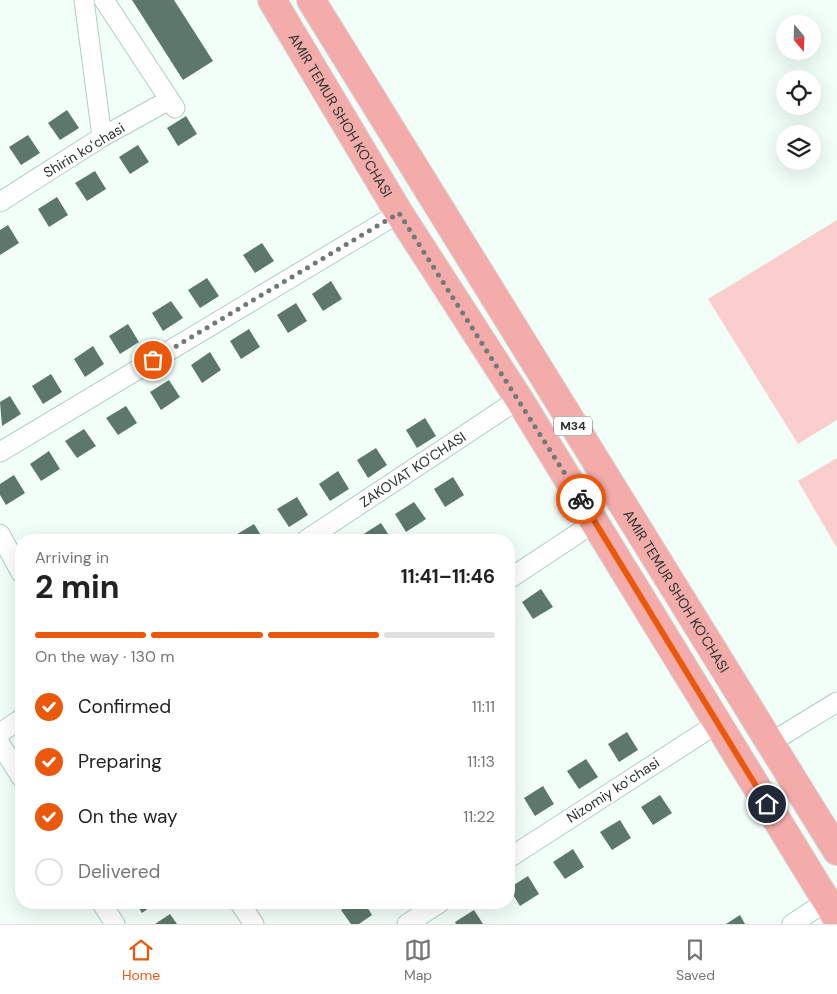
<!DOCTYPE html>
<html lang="en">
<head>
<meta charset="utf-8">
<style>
  :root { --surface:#fff; --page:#f6f6f6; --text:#222; --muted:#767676; --line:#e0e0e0; --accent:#ea580c }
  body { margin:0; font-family:"DM Sans",sans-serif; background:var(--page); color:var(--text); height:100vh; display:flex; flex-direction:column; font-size:19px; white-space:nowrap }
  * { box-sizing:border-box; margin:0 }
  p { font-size:16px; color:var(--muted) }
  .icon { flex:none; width:28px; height:28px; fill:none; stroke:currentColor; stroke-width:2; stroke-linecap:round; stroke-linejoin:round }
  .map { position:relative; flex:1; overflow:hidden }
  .drawer { position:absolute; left:15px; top:534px; width:500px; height:375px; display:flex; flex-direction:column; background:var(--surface); border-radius:20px; box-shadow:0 5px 20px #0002 }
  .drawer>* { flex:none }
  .needle { width:32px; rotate:161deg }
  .tools { position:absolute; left:776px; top:15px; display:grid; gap:10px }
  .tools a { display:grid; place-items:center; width:45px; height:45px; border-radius:50%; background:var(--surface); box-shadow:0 5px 20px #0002; font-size:25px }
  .pin { position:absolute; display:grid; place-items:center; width:42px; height:42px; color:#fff; margin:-21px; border:2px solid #fff; border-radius:50%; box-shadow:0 1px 5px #0007 }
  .courier { position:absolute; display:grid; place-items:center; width:50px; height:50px; margin:-25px; border:4px solid #ea580c; border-radius:50%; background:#fff; color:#222; box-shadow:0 1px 6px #0007 }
  .overview em { font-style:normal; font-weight:700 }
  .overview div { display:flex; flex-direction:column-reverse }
  .overview { display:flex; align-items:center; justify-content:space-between; height:85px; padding:0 20px }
  h1 { font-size:32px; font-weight:700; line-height:38px }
  .bar { display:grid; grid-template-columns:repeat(4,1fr); gap:8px 5px; align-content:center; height:60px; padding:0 20px }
  .bar i { height:6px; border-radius:4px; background:var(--line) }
  .bar .current { background:var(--accent) }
  .bar p { grid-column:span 4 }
  ol { padding:0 20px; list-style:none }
  li { display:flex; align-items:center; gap:15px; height:55px }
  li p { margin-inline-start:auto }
  li .icon { padding:5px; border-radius:50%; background:var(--accent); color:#fff; stroke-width:4 }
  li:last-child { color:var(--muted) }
  li i { width:28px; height:28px; border:2px solid var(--line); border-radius:50% }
  .menu { display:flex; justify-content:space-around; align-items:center; height:70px; border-top:1px solid var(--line); background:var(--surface); font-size:14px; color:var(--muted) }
  .menu a { display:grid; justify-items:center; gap:2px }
  .menu .current { color:var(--accent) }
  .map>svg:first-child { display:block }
</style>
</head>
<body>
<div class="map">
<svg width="837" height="924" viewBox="0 0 837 924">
  <rect width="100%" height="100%" fill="#f2fef8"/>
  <g fill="#f9cecc">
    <path d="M837,220V420L798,444L708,299Z"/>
    <path d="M837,458V548L798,481Z"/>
  </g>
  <g fill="#5d786b">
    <path d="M132,0H174L213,61L183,80Z"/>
    <path d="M67,110L79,128L60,140L48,123Z"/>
    <path d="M186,116L197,134L178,146L167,128Z"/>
    <path d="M28,135L40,153L21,165L9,147Z"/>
    <path d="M138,145L149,162L130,174L119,157Z"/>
    <path d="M95,171L106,189L87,201L75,183Z"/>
    <path d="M57,197L68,215L49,227L38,209Z"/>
    <path d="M8,225L19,243L0,255V230Z"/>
    <path d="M262,243L274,261L255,273L243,255Z"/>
    <path d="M207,278L219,296L200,308L188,290Z"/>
    <path d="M331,281L342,299L323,311L312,294Z"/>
    <path d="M171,301L183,318L163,331L152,313Z"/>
    <path d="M296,303L307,321L288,333L277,315Z"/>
    <path d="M128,324L139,342L120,354L109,336Z"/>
    <path d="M249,329L260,347L241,359L230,341Z"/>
    <path d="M93,346L104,364L85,377L74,359Z"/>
    <path d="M210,352L221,370L202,383L191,365Z"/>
    <path d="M51,374L62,392L43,404L32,386Z"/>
    <path d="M169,380L180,397L161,410L150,392Z"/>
    <path d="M10,396L21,414L2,426L0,402Z"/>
    <path d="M126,406L137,423L118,435L106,418Z"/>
    <path d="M425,418L436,436L417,448L406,430Z"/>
    <path d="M84,429L96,446L77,458L65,441Z"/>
    <path d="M376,448L387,465L368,478L357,460Z"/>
    <path d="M49,451L60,469L41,481L30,464Z"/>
    <path d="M338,471L349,489L330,501L319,484Z"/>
    <path d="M14,475L25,493L6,505L0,495V484Z"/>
    <path d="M453,477L464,495L445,507L434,489Z"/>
    <path d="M297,497L308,515L289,527L277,509Z"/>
    <path d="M414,502L426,519L406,532L395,514Z"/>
    <path d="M381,523L392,540H365L362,535Z"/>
    <path d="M254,524L264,540H237L234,536Z"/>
    <path d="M541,589L553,607L533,619L522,602Z"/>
    <path d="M627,732L638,750L619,762L608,744Z"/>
    <path d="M586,759L598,777L579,789L567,771Z"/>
    <path d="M543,786L554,804L535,816L524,798Z"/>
    <path d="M660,795L672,813L653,825L641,807Z"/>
    <path d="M509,816L515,826L509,830Z"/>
    <path d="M620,820L631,838L612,850L600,832Z"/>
    <path d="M573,849L584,867L565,879L553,862Z"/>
    <path d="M528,876L539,894L520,906L509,888Z"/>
    <path d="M135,902H157L142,913Z"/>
    <path d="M353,902H364L372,915L359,924H351L341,910Z"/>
    <path d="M384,902H394L387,907Z"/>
    <path d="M474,910L483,924H456L455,922Z"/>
    <path d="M170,914L177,924H155Z"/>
    <path d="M740,915L745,924H726Z"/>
  </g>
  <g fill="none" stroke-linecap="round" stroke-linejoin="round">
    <defs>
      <g id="minor">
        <path d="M84,0L102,137"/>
        <path d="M104,0L175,108"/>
        <path d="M0,202L102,137L169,100"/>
        <path d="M0,452L399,213"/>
        <path d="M0,534L21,573"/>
        <path id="s1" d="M306,540L519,399"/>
        <path d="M509,579L595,522"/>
        <path d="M0,733L21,719"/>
        <path d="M770,743L837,702"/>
        <path d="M0,744L21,777"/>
        <path d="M509,858L718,723"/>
        <path d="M101,902L115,924"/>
        <path d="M239,902L254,924"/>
        <path d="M407,924L441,902"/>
        <path d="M792,924L827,901"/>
      </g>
      <g id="trunk">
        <path id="s2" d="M272,0L399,213L519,399L837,918"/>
        <path id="s3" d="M311,0L837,851"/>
      </g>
    </defs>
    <use href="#minor" stroke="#b0cebf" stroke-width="21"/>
    <use href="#trunk" stroke="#d8dad9" stroke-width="30"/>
    <use href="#minor" stroke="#fff" stroke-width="19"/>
    <use href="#trunk" stroke="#f3acaa" stroke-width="28"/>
  </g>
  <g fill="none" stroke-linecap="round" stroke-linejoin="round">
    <path stroke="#6e7a74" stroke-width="5" stroke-dasharray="0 9" d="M153,360L399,213L581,499"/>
    <path stroke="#ea580c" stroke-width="6" d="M581,499L767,804"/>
  </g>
  <g text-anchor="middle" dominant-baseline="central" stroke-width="5" stroke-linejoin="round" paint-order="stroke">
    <rect fill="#fff" stroke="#68706c" stroke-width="1" x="554" y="416.5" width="38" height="19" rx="4"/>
    <g font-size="12" font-weight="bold" fill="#27332d">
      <text x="573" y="426">M34</text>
    </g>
    <g font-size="14" fill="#27332d" stroke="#fff">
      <text stroke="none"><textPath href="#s2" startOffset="134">AMIR TEMUR SHOH KO'CHASI</textPath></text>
      <text transform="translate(84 150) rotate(-31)">Shirin koʻchasi</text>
      <text stroke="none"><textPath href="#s1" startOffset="128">ZAKOVAT KO'CHASI</textPath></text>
      <text stroke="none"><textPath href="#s3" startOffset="695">AMIR TEMUR SHOH KO'CHASI</textPath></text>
      <text transform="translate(613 790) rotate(-33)">Nizomiy koʻchasi</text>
    </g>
  </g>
</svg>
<div class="tools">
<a><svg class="needle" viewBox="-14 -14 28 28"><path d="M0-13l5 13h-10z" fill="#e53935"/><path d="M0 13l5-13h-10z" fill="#767676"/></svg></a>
<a><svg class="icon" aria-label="locate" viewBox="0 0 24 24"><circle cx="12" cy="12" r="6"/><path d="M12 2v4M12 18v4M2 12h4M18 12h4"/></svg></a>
<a><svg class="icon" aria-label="layers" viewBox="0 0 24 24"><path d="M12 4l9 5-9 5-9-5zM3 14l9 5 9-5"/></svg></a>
</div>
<div class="pin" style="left:153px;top:360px;background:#ea580c"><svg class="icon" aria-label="bag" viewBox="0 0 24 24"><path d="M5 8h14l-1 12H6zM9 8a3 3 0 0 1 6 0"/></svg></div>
<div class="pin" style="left:767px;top:804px;background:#1f2937"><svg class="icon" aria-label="home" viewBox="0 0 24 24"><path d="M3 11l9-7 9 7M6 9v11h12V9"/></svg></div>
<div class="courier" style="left:581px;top:499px"><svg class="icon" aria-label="bike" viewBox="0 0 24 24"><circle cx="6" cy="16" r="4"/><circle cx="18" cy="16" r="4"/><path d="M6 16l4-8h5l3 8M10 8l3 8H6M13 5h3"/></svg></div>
<section class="drawer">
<div class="overview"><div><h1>2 min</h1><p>Arriving in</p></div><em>11:41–11:46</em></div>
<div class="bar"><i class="current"></i><i class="current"></i><i class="current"></i><i></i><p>On the way · 130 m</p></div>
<ol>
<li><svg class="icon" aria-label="check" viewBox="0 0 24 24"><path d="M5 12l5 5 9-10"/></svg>Confirmed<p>11:11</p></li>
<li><svg class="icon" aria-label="check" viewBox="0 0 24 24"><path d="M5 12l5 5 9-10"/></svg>Preparing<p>11:13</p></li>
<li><svg class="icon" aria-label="check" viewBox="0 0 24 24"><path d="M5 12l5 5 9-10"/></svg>On the way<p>11:22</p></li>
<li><i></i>Delivered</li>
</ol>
</section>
</div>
<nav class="menu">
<a class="current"><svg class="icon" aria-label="home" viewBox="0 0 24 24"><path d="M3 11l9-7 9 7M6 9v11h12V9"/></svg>Home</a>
<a><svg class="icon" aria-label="map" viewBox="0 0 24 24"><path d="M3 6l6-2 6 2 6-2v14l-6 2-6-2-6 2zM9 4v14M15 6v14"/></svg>Map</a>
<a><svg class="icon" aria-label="saved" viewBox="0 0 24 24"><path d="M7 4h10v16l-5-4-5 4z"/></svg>Saved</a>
</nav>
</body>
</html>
